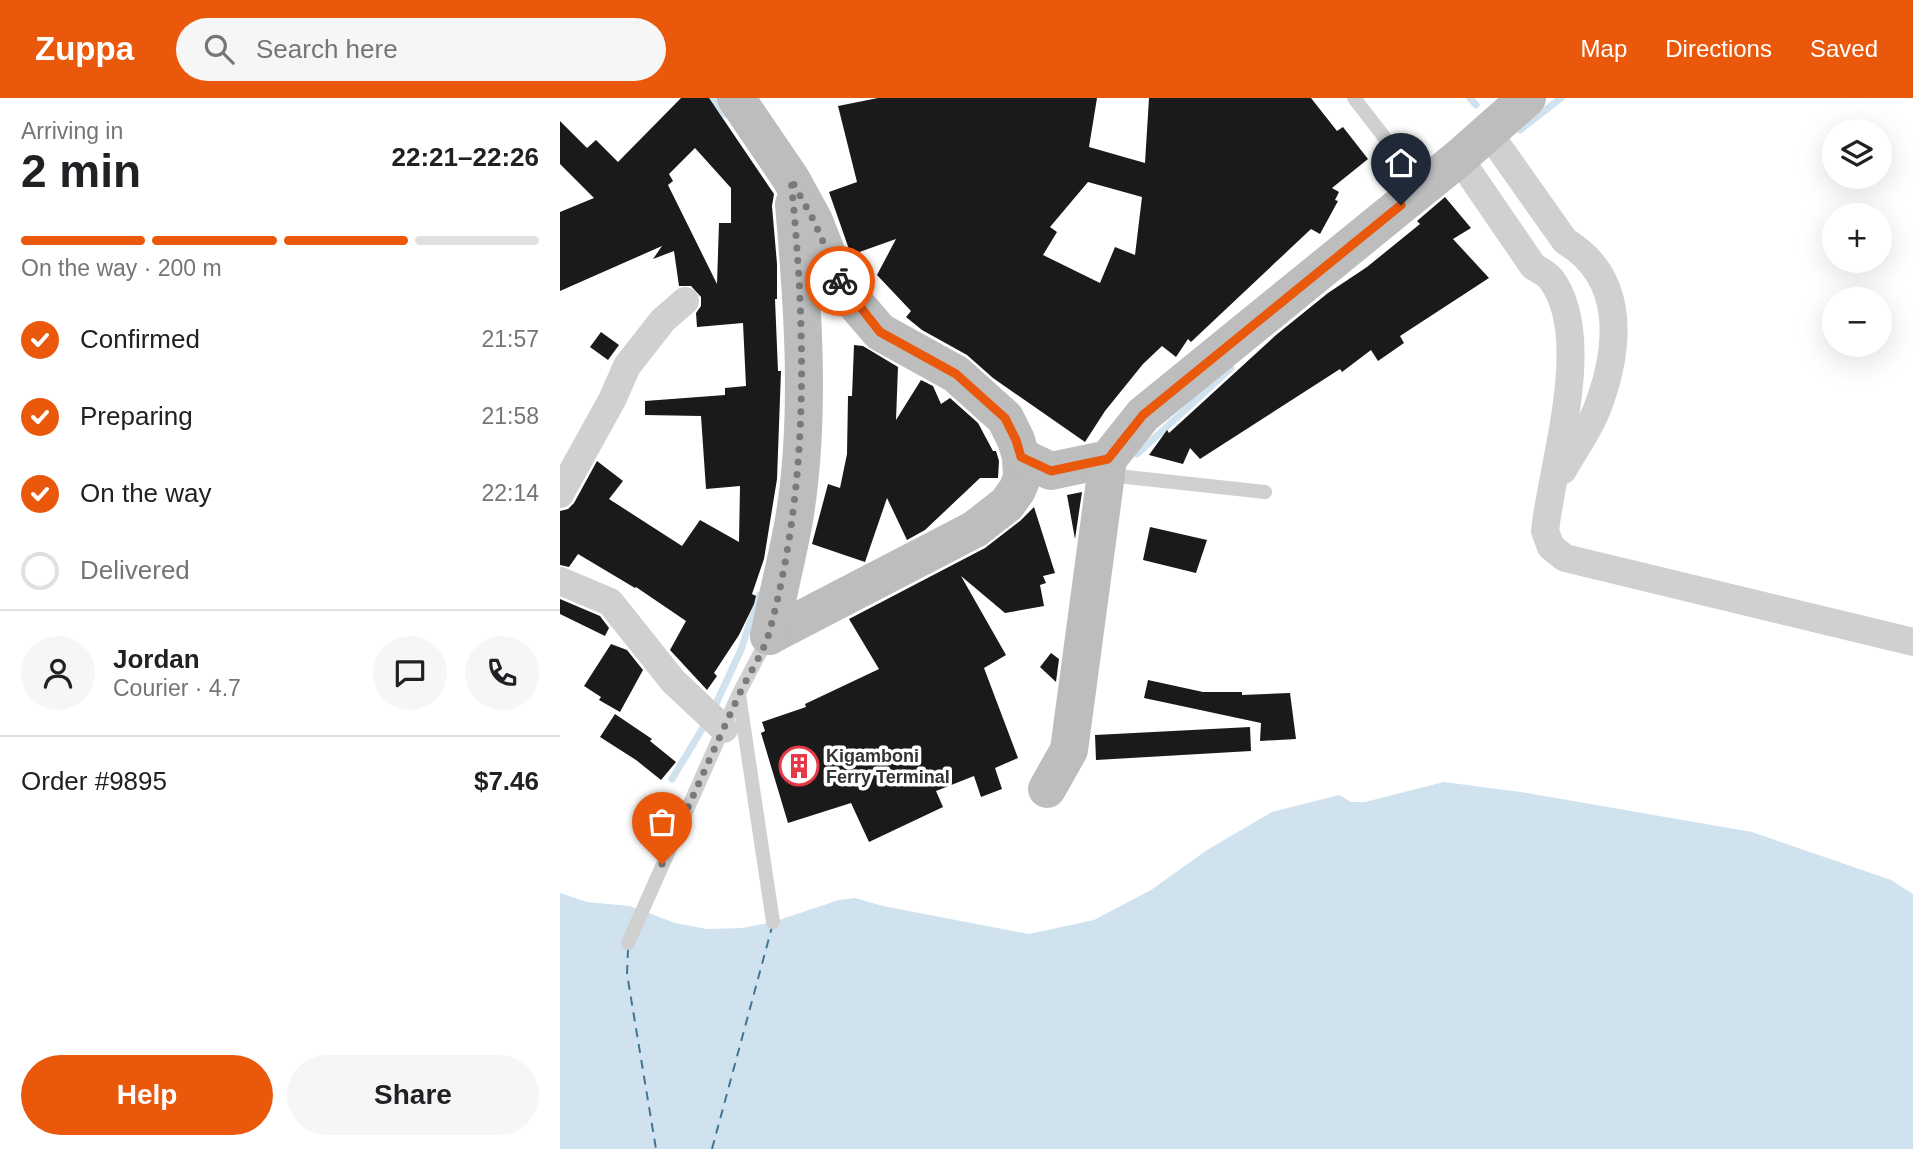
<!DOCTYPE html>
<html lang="en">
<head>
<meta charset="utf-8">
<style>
  :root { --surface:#fff; --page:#f6f6f6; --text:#202124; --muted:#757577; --line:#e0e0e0; --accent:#ea580c }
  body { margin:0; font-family:Helvetica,sans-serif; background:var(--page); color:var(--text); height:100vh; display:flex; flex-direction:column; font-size:26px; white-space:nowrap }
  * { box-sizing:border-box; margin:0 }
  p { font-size:23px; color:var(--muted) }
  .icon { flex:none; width:38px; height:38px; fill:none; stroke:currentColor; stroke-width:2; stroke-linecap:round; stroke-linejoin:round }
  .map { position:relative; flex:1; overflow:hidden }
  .details { display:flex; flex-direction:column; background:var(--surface); width:560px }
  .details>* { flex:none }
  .buttons { position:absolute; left:1262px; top:21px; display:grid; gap:14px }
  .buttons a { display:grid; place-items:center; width:70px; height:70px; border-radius:50%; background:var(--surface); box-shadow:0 7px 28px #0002; font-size:35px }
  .pin { position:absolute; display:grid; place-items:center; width:60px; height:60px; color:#fff; margin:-72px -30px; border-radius:50% 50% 50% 0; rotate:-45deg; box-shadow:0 0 7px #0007 }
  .pin .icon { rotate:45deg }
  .courier { position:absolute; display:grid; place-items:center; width:70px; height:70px; margin:-35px; border:5px solid #ea580c; border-radius:50%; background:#fff; color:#222; box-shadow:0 2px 9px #0007 }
  .summary em { font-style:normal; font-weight:600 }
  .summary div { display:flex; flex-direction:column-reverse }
  .summary { display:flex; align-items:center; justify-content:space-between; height:119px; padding:0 21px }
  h1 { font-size:46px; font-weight:600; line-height:52px }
  .bar { display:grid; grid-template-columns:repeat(4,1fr); gap:10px 7px; align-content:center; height:84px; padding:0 21px }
  .bar i { height:9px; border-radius:5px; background:var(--line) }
  .bar .selected { background:var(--accent) }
  .bar p { grid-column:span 4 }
  .line { display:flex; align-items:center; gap:18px; padding:0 21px; border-top:2px solid var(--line) }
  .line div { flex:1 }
  .round { display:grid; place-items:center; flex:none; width:74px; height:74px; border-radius:37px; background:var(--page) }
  ol { padding:0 21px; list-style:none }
  li { display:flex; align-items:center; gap:21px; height:77px }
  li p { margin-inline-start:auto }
  li .icon { padding:7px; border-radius:50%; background:var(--accent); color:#fff; stroke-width:4 }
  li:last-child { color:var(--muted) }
  li i { width:38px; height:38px; border:4px solid var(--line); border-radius:50% }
  .cta { display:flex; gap:14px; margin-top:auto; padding:14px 21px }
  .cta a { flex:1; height:80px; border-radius:42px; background:var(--accent); color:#fff; font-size:28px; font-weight:600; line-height:80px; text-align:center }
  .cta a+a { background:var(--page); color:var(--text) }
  header { display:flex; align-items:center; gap:42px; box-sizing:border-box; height:98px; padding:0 35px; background:var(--accent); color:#fff }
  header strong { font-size:33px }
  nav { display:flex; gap:38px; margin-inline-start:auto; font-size:24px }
  .search { width:490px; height:63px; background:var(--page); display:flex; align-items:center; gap:18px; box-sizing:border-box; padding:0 24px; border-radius:38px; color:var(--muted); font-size:26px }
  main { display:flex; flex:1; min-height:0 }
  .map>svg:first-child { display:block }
</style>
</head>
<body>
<header>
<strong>Zuppa</strong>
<div class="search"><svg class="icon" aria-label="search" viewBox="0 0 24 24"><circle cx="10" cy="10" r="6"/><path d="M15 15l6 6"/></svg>Search here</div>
<nav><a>Map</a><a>Directions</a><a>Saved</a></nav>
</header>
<main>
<section class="details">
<div class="summary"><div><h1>2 min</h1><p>Arriving in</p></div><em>22:21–22:26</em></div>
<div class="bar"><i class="selected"></i><i class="selected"></i><i class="selected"></i><i></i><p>On the way · 200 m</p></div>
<ol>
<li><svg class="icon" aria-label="check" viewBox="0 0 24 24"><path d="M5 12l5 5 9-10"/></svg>Confirmed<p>21:57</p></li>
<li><svg class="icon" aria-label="check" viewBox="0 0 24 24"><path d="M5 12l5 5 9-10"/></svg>Preparing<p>21:58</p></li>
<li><svg class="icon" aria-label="check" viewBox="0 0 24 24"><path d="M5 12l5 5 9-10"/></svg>On the way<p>22:14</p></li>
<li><i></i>Delivered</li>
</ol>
<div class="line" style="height:126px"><a class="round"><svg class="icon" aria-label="person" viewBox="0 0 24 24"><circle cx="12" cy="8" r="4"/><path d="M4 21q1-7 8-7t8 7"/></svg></a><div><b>Jordan</b><p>Courier · 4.7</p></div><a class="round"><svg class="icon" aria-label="chat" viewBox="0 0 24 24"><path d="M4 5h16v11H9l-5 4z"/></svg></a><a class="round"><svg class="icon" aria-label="phone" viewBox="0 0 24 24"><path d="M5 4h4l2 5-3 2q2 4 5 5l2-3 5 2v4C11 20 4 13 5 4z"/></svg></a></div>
<div class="line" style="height:91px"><div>Order #9895</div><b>$7.46</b></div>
<div class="cta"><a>Help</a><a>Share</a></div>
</section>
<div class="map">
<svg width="1353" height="1051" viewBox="0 0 1353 1051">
  <rect width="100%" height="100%" fill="#fff"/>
  <path fill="#cfe2ee" d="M884,684L967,695L1192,734L1331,782L1353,796V1051H0V795L27,804L70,808L115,825L147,831L183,830L213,824L279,802L295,800L323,808L469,836L534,822L591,792L647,752L712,714L779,697L791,704H805Z"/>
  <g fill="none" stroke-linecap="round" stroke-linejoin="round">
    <g stroke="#cfe2ee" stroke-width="7">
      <path d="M152,0L165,16"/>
      <path d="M910,0L916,7"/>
      <path d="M960,32L1001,0"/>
      <path d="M577,356L671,270"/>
      <path d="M153,612L181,552L199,497"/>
      <path d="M112,681L147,623"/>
    </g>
    <g stroke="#3f7597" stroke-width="2" stroke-dasharray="9 7" stroke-linecap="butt">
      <path d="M68,851L67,876L96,1051"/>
      <path d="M152,1051L212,829"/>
    </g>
  </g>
  <g fill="#1a1a1a" fill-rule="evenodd">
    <path d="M121,0H149L214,96L212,108L217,166V201H215L218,273H221L217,381L204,461L192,496L196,498L194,506L179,537L154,575L157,578L147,592L110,552L126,523L76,489L75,490L18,456L9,469L0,467V413L8,411L14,405L37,363L63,383L49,401L122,448L140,422L179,444L180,388L146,391L141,318L85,317V303L165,297V290L186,288L183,225L137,229L136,215L141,208V199L131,188H119L114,153L93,161L102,148L0,193V114L34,100L0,66V23L27,50L36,42L58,64ZM135,50L171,90V125H159L157,186L108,87L113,83L109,76Z"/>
    <path d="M318,0H537L529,49L585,65L589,0H751L777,33L783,29L808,61L772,90L779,94L775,102L778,103L760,136L751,131L631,244L628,241L616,259L602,248L583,266L545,313L525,344L433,280L407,257L362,232L346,219L351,213L317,177L336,141L291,157L269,94L297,84L278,8ZM528,84L582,99L575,157L555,149L540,185L483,157L497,134L490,129Z"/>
    <path d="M885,99L911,130L893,141L929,180L840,238L844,245L818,263L811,252L782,274L780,271L640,361L630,350L623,366L589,357L607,332L609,335L716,237L768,195L807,169L860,126L857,123Z"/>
    <path d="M41,234L59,247L48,262L30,249Z"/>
    <path d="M294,247L303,248L338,269L336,322L361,282L373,288L381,306L390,300L418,325L433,353H436L439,363L438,380H420L365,432L347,442L327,400L305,464L252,446L268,386L280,390L287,356L288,298H292Z"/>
    <path d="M522,394L515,441L507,397Z"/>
    <path d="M474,409L495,475L483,478L486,485L480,487L484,508L445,515L401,478L446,557L424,570L458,660L435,670L442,691L421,699L414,678L376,693L383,709L309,744L291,705L228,725L201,635L205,633L202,624L246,609L245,606L319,571L289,521L425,450L460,423Z"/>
    <path d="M590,429L647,442L636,475L583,462Z"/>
    <path d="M0,501L40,518L49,530L45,538L0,516Z"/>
    <path d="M51,546L67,552L83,572L60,614L39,602L41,599L24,588Z"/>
    <path d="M491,555L499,561L496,584L480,569Z"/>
    <path d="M588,582L643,594H682V597L730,595L736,641L700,643L701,625L584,600Z"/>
    <path d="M55,616L92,641L90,643L116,664L101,682L76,662L40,639Z"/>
    <path d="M690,629L691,653L536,662L535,637Z"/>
  </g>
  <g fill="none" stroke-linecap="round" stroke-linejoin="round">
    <g stroke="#d0d0d0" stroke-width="14">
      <path d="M794,0L862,88"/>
      <path d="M548,377L705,394"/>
      <path d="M179,597L213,824"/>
      <path d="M68,845L179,595L209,538"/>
    </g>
    <g stroke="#d0d0d0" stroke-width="28">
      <path d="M928,34L1005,143C1067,180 1060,251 1037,311C1029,332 1014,352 1003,372"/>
      <path d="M899,60L973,168C979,172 987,176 991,181C1035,239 992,366 985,433L991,449L1005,460L1353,544"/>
      <path d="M0,396L52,302L67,268L103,222L125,203"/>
      <path d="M0,483L50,504L113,583L164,631"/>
    </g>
    <g stroke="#bdbdbd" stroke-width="38">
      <path d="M176,0L231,81L254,123L275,176L296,206L320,234L396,276L445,320L456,342L461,359L462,380L457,392L447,406L415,431L209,538"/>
      <path d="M461,359L491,373L548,361"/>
      <path d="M209,538C217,500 227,461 234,422C251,321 243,208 234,106"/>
      <path d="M487,691L509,652L548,361L583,317L899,60L967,0"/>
    </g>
  </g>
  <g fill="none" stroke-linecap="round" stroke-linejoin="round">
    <path stroke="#7a7a7a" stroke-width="7" stroke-dasharray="0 12.6" d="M102,766C128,710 153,653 179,597C188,577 203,556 209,535C250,386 246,233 231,81L254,123L280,183"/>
    <path stroke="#ea580c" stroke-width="9" d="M280,183L320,234L396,276L445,320L456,342L461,359L491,373L548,361L583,317L841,107"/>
  </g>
  <defs>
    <symbol id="building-ring" viewBox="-11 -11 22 22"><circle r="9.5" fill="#fff" stroke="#e63946" stroke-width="1.5"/><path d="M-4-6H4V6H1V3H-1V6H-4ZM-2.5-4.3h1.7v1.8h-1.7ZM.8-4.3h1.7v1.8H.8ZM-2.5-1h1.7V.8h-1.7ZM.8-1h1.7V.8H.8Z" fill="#e63946"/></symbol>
  </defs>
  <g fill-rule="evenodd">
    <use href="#building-ring" x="217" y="646" width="44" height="44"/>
  </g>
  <g text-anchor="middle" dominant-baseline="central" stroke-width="7" stroke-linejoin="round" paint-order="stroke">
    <g font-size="18" font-weight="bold" fill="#333" stroke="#fff" text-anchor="start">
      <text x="266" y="658">Kigamboni<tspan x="266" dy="21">Ferry Terminal</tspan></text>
    </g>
  </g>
</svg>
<div class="buttons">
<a><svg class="icon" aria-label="layers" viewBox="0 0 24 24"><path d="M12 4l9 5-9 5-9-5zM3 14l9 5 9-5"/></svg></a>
<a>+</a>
<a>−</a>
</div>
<div class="pin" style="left:102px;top:766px;background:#ea580c"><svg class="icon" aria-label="bag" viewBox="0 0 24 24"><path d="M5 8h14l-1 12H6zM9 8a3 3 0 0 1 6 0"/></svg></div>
<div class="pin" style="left:841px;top:107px;background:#1f2937"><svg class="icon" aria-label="home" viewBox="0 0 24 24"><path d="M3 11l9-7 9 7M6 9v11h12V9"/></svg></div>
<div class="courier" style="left:280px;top:183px"><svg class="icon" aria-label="bike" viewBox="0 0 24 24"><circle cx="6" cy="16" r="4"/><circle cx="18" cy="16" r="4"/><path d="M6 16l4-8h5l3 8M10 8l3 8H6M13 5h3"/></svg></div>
</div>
</main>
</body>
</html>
